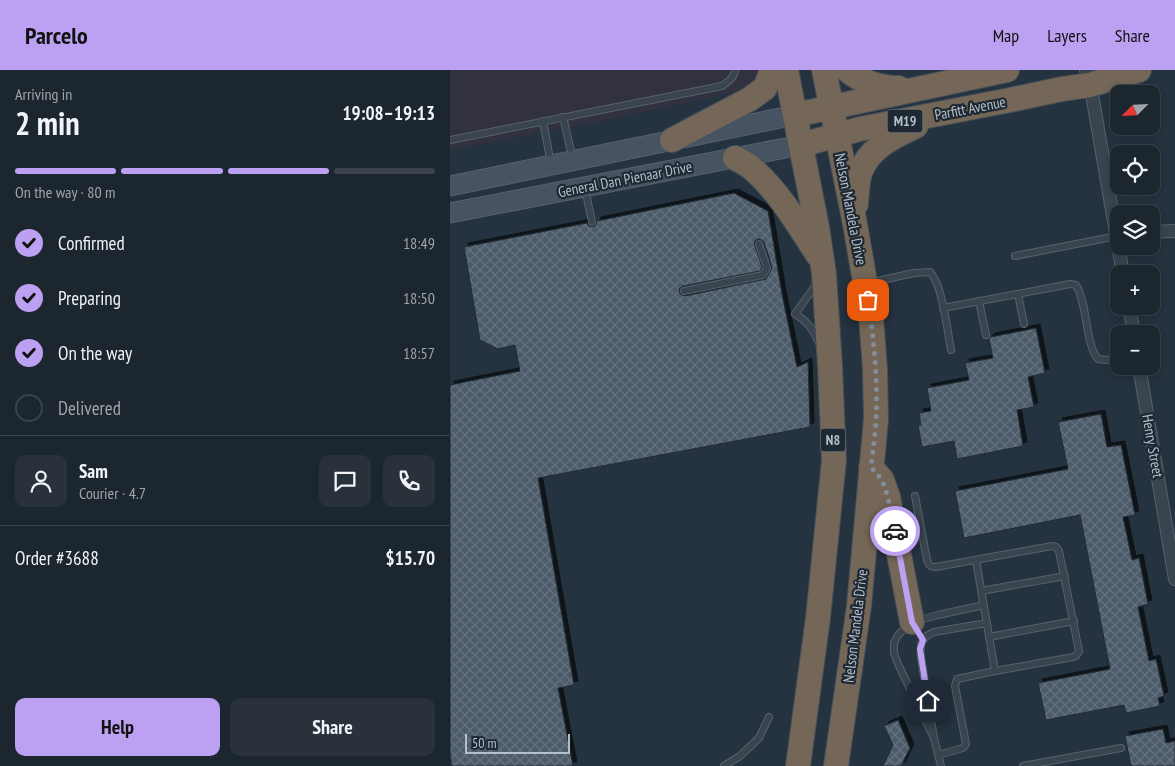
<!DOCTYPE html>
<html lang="en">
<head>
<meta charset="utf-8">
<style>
  :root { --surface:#1c262f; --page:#29323b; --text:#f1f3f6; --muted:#a0a5aa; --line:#3a434b; --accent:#bca0f2 }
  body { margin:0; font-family:"PT Sans Narrow",sans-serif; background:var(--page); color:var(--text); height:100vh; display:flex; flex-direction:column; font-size:19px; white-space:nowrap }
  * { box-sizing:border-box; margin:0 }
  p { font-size:16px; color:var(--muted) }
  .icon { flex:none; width:28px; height:28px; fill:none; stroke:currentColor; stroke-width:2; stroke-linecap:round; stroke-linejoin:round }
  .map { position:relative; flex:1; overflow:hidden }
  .side { display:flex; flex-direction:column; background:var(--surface); width:450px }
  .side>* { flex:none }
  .needle { width:32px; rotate:246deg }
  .fabs { position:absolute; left:660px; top:15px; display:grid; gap:10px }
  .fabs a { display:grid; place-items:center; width:50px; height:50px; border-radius:10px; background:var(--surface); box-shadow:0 2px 8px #0003,0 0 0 1px var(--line); font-size:25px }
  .scale { position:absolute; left:15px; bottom:12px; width:105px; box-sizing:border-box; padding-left:5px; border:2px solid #b6bfc9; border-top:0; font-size:14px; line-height:18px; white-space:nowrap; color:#b6bfc9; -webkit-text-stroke:4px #1e2934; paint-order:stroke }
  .pin { position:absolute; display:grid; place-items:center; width:42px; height:42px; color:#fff; margin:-21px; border-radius:10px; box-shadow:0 2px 8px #0006 }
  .courier { position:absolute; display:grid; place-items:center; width:50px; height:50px; margin:-25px; border:4px solid #bca0f2; border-radius:50%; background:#fff; color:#222; box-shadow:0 1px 6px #0007 }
  .summary em { font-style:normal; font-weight:700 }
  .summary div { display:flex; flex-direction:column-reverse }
  .summary { display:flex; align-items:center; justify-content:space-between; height:85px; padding:0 15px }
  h1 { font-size:32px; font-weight:700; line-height:38px }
  .bar { display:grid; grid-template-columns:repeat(4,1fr); gap:8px 5px; align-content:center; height:60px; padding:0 15px }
  .bar i { height:6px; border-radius:4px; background:var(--line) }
  .bar .selected { background:var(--accent) }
  .bar p { grid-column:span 4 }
  .line { display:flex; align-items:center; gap:12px; padding:0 15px; border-top:1px solid var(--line) }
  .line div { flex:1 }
  .round { display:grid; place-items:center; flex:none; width:52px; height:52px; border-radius:10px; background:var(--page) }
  ol { padding:0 15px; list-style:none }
  li { display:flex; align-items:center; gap:15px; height:55px }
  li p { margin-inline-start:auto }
  li .icon { padding:5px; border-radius:50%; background:var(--accent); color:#111; stroke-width:4 }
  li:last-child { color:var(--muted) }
  li i { width:28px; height:28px; border:2px solid var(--line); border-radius:50% }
  .action { display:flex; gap:10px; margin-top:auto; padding:10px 15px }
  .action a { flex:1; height:58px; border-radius:10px; background:var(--accent); color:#111; font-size:20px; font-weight:700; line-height:58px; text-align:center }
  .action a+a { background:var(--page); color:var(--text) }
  header { display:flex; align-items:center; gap:30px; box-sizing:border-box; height:70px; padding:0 25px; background:var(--accent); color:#111 }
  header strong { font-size:24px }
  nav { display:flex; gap:28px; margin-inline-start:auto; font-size:18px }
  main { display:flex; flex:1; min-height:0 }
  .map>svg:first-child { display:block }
</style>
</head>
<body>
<header>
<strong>Parcelo</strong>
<nav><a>Map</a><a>Layers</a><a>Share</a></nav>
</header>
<main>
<section class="side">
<div class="summary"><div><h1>2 min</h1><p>Arriving in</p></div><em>19:08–19:13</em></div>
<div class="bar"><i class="selected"></i><i class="selected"></i><i class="selected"></i><i></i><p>On the way · 80 m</p></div>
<ol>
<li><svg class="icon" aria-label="check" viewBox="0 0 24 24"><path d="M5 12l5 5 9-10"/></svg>Confirmed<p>18:49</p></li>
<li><svg class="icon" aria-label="check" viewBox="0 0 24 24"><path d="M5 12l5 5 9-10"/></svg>Preparing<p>18:50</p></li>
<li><svg class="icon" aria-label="check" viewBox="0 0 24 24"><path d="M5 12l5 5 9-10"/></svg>On the way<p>18:57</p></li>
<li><i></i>Delivered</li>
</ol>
<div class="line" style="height:90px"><a class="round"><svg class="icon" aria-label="person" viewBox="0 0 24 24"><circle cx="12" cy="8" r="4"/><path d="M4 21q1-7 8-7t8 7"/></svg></a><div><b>Sam</b><p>Courier · 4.7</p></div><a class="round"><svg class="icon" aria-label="chat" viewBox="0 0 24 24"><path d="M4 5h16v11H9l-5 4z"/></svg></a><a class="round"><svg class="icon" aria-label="phone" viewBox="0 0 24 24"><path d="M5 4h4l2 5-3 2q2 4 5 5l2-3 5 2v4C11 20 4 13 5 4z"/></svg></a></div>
<div class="line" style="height:65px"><div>Order #3688</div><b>$15.70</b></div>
<div class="action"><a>Help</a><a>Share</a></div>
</section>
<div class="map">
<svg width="725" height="696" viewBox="0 0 725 696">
  <defs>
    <pattern id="building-cross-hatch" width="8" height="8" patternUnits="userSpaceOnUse" patternTransform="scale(1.25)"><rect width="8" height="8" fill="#4e5b6a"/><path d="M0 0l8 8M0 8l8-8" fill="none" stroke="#65717e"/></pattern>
    <filter id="shadow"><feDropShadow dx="4" dy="-4" stdDeviation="0" flood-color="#0009"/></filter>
  </defs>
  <rect width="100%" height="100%" fill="#25323f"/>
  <path fill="#323140" d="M0,0H312L307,10L286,22L146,52L0,80Z"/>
  <g fill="url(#building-cross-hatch)" stroke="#202b36" fill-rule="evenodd" filter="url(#shadow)">
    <path d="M284,123L318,141L332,224L347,297L358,292L360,357L88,408L124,615L108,618L123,696H2L0,684V315L70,301L65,275L48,279L30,270L14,177L137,153L139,156L143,157L146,155L147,151ZM308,169H310L314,172L322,197L321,200L316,209L235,226L230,224L229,219L233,216L310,201L312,197L304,173L306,170Z"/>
    <path d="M586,258L595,303L578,307L584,337L567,340L573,376L507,389L504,371L472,377L468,355H471L469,343L481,341L477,318L519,310L515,293L543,288L539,269L541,267Z"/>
    <path d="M651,344L657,377L671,375L685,445L673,447L682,490L689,488L698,534L688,537L699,591L706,589L714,626L708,628L710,636L676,643L674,635L596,650L588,613L660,599L630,445L514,468L505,421L618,399L608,352Z"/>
    <path d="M448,650L460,678L451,696H433L443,675L434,656Z"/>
    <path d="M713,659L716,673L725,671V696H681L675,666Z"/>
  </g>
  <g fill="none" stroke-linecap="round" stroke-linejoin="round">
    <defs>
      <g id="lane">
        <path d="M113,47L123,90"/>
        <path d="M93,51L101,94"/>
        <path d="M0,70L272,16C279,11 284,8 285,0"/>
        <path d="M135,118L142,152"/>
        <path d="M565,186L667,166"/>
        <path d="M368,212L345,244C358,252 363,259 369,273"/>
        <path d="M418,213L464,203L480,202C493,216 497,260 501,280"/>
        <path d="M234,221L313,205L317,198L309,174"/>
        <path d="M568,224L574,254"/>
        <path d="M529,231L536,265"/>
        <path d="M493,238L620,214L626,215C638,235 635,274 648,289L656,290L669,288"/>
        <path d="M465,426L477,490C479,495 480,497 486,497L602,476L606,477L609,481L629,581L626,586L623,587L545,601L507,609L505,616L516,674L513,678L488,685"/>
        <path d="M526,490L545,601"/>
        <path d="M531,521L615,506"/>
        <path d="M539,567L624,551"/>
        <path d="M484,668L448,594L444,583V573L448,565L462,552L488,545L534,535"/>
        <path d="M274,696L290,686L309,668L319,647"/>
        <path d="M491,696L484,668L471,588C470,574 470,568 484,562L537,553"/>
        <path d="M573,696L671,678"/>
      </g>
      <g id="street">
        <path d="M636,0L643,30L673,204"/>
        <path d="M701,162L725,161"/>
        <path d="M679,236L684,264"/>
        <path d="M689,296L725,509"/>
      </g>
      <g id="secondary">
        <path d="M0,116L345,45"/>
        <path d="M0,143L351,75"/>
      </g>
      <g id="highway">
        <path d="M336,0L367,157L374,204L380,296L384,390L368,548L348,696"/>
        <path d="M374,0L405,154L421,247L425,299L426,349L409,536L386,696"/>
        <path d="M397,0C412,12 430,18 449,18"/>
        <path d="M345,45L557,0"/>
        <path d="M222,70L300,29L315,18L322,0"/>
        <path d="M351,75L410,59L560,30L612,19L640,15L689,0"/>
        <path d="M285,88C293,92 301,96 307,103C331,125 350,158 368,185"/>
        <path d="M406,134C407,124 407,112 410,103C419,77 444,67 466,56"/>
        <path d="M421,397L432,410L438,427L462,552"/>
      </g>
    </defs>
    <use href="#lane" stroke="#57626c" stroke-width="8"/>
    <use href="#street" stroke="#57626c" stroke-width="14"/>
    <use href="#secondary" stroke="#57626c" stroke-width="21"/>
    <use href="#highway" stroke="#444f59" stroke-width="26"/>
    <use href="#lane" stroke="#39444f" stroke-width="6"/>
    <use href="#street" stroke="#39444f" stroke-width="12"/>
    <use href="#secondary" stroke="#475362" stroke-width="19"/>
    <use href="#highway" stroke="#756757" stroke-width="24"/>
  </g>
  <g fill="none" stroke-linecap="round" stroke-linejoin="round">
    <path stroke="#838e99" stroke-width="5" stroke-dasharray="0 9" d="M418,230C424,269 428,311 426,350C425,366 423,381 421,397L432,410L438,427L445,461"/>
    <path stroke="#bca0f2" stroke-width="6" d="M445,461L462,552L473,570L470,579L478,631"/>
  </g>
  <g text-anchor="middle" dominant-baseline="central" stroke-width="4.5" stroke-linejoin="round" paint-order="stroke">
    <g fill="#1e2934" stroke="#88929c" stroke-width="1">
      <rect x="437.5" y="39.5" width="35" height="23" rx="4"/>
      <rect x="370.5" y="358.5" width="25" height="23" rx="4"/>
    </g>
    <g font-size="14" font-weight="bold" fill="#b6bfc9">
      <text x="455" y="51">M19</text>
      <text x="383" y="370">N8</text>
    </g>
    <g font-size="15" fill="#b6bfc9" stroke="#1e2934">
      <text transform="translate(520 38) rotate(-11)">Parfitt Avenue</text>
      <text transform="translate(175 109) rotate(-11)">General Dan Pienaar Drive</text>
      <text transform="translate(401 139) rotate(79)">Nelson Mandela Drive</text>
      <text transform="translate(703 376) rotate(80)">Henry Street</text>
      <text transform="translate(405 556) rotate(-83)">Nelson Mandela Drive</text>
    </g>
  </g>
</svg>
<div class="fabs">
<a><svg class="needle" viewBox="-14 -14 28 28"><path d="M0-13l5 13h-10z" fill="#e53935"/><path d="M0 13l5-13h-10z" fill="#a0a5aa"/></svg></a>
<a><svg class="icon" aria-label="locate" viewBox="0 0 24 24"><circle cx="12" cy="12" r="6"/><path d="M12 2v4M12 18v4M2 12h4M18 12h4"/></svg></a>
<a><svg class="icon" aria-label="layers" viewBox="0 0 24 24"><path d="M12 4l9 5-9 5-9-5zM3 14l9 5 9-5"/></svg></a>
<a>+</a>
<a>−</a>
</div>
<div class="scale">50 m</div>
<div class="pin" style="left:418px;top:230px;background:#ea580c"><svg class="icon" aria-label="bag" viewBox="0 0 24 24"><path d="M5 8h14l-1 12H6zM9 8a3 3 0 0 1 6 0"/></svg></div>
<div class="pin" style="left:478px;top:631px;background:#1f2937"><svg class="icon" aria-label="home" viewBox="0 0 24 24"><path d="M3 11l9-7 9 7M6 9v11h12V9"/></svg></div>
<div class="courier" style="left:445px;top:461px"><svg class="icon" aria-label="car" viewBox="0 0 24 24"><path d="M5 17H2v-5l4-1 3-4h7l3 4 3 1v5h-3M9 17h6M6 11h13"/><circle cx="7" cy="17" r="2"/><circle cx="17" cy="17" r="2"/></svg></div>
</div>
</main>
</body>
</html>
